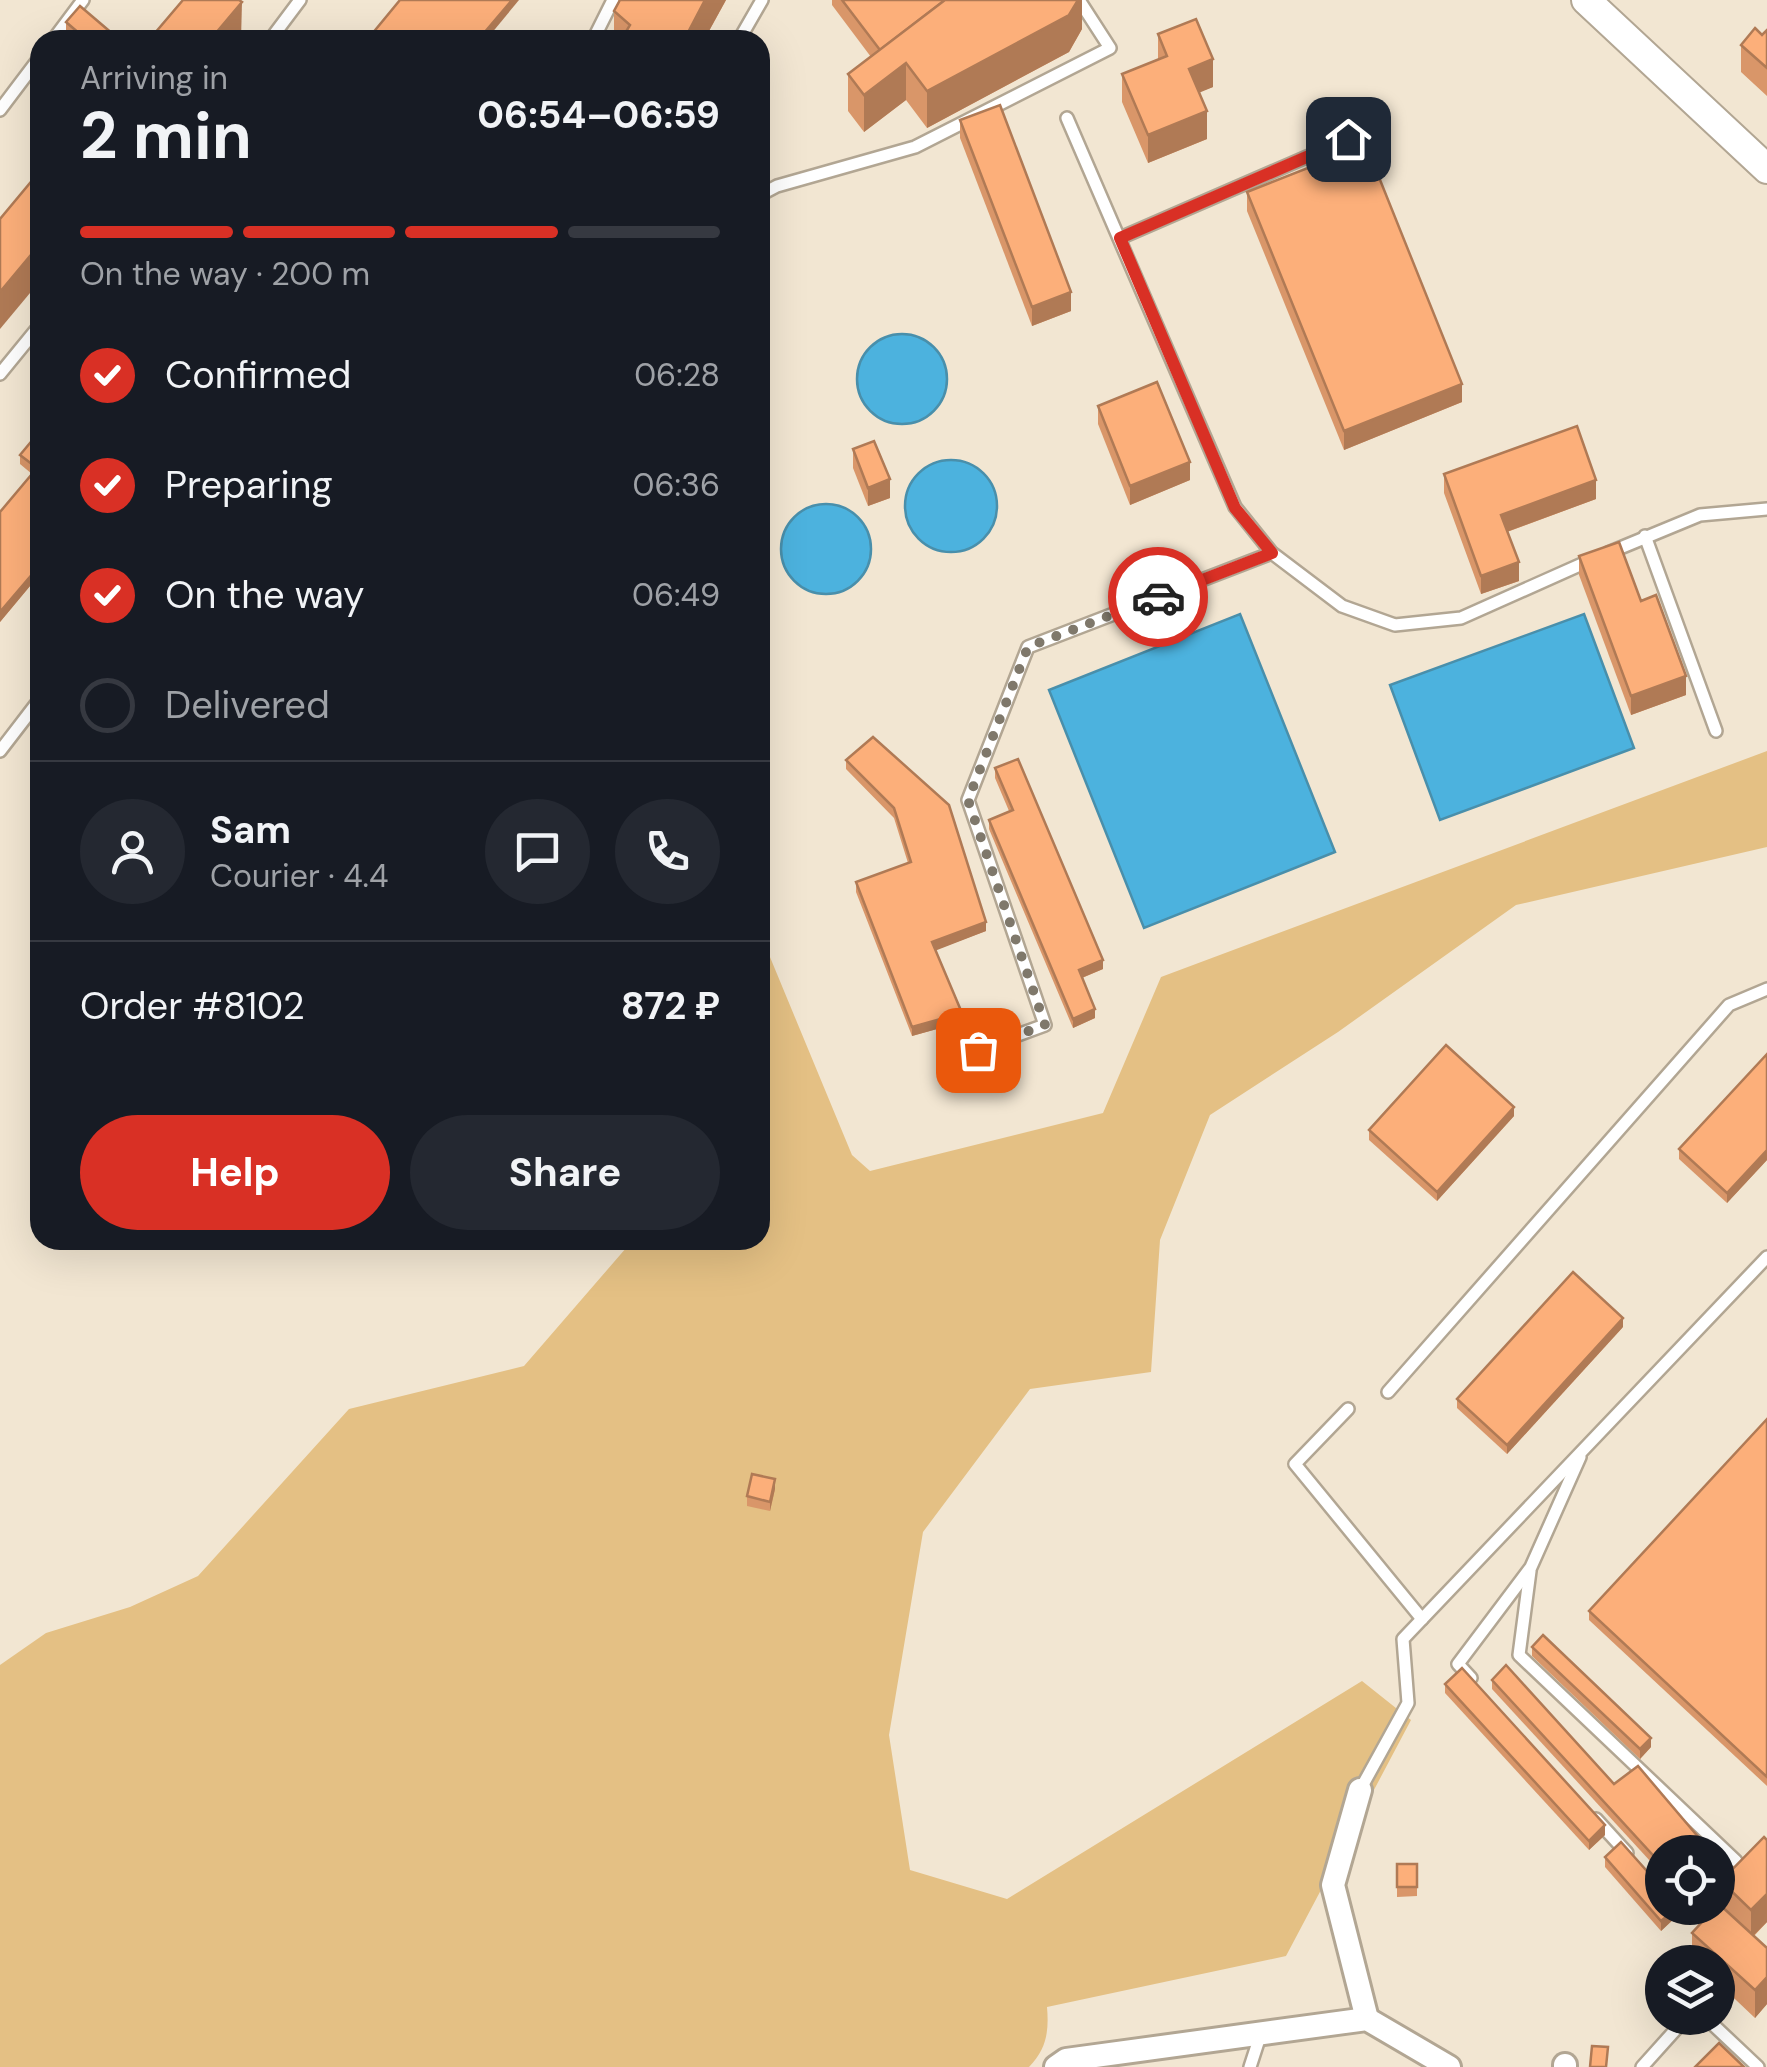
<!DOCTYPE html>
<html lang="en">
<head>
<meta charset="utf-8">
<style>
  :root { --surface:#171b24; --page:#242831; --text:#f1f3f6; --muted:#9ea1a6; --line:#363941; --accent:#d93025 }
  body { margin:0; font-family:"DM Sans",sans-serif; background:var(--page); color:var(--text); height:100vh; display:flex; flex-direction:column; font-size:38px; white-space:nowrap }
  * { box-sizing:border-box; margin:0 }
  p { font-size:32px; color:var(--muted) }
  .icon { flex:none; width:55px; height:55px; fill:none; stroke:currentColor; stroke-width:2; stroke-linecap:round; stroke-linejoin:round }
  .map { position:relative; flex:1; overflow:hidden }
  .details { position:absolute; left:30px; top:30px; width:740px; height:1220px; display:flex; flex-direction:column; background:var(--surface); border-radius:30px; box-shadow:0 10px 40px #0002 }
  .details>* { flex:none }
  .tools { position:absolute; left:1645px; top:1835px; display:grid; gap:20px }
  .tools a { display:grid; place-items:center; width:90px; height:90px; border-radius:50%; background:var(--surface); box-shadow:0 10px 40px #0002; font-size:50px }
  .pin { position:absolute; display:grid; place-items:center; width:85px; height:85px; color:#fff; margin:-42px; border-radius:20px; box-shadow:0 5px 15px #0006 }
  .courier { position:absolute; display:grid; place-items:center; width:100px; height:100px; margin:-50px; border:8px solid #d93025; border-radius:50%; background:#fff; color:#222; box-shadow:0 2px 12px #0007 }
  .summary em { font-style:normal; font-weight:700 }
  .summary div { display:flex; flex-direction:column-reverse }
  .summary { display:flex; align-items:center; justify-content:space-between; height:170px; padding:0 50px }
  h1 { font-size:65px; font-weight:700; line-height:75px }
  .bar { display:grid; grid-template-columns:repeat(4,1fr); gap:15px 10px; align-content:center; height:120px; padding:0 50px }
  .bar i { height:12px; border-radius:8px; background:var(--line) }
  .bar .active { background:var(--accent) }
  .bar p { grid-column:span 4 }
  .line { display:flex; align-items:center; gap:25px; padding:0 50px; border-top:2px solid var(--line) }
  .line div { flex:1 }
  .round { display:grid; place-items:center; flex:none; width:105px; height:105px; border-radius:52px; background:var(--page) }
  ol { padding:0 50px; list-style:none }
  li { display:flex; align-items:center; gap:30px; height:110px }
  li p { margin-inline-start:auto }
  li .icon { padding:10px; border-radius:50%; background:var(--accent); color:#fff; stroke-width:4 }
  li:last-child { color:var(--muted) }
  li i { width:55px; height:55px; border:5px solid var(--line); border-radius:50% }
  .primary-button { display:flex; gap:20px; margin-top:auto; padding:20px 50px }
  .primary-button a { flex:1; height:115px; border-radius:60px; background:var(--accent); color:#fff; font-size:40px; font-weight:700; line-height:115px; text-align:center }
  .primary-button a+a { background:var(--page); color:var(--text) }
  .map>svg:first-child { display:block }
</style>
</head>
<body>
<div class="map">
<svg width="1767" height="2067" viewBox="0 0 1767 2067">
  <rect width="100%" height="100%" fill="#f2e6d2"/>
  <path fill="#e4c084" d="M1767,751V847L1516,905L1338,1032L1210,1115L1160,1240L1151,1372L1030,1389L923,1532L889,1735L910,1870L1007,1899L1362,1681L1411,1720L1286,1956L1047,2007C1049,2030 1047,2049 1029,2067H0V1665L46,1633L130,1607L198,1576L349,1409L524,1366L633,1240H760V933L852,1155L870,1171L1103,1113L1161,977Z"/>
  <g fill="#4cb2de" stroke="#498fab" stroke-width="2.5">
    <circle cx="902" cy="379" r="45"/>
    <circle cx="951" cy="506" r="46"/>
    <circle cx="826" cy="549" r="45"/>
    <path d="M1240,614L1335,852L1144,928L1049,690Z"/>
    <path d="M1584,614L1634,748L1440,820L1390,685Z"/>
  </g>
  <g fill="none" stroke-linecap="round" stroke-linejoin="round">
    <defs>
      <g id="service">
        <path d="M53,40L83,0"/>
        <path d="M270,40L300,0"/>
        <path d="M593,40L613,0"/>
        <path d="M739,40L762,0"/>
        <path d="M0,110L40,57"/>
        <path d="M1067,118L1235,507L1272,553L1342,606L1395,625L1461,618L1591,560"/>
        <path d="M760,195L777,186L915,147L1110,48L1079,0"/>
        <path d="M1120,238L1348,139"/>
        <path d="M0,374L40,325"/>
        <path d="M1645,536L1716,731"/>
        <path d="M1608,553L1700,515L1767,509"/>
        <path d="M0,751L40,699"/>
        <path d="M944,1062L1045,1025L968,800L1028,647L1272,553"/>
        <path d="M1388,1392L1729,1005L1767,989"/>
        <path d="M1348,1409L1295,1464L1422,1619"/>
        <path d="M1530,1571L1519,1655L1736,1861"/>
        <path d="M1471,1678L1458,1664L1531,1567L1580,1457"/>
        <path d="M1360,1790L1408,1703L1403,1639L1767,1257"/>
        <path d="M1596,1819L1627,1853"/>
        <path d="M1676,1908L1685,1917"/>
        <path d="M1706,2018L1758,2067"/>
        <path d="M1250,2067L1261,2033"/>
        <path d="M1642,2067L1686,2018"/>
      </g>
      <g id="minor">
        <path d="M1360,1790L1333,1885L1367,2019"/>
        <path d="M1565,2065V2067"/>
        <path d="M1056,2067L1066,2060L1367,2019L1449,2067"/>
      </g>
      <path id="tertiary" d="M1586,0L1767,169"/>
    </defs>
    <use href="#service" stroke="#b2a693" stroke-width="16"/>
    <use href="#minor" stroke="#b2a693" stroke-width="28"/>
    <use href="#tertiary" stroke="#b2a693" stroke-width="32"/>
    <use href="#service" stroke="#fff" stroke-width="11"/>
    <use href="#minor" stroke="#fff" stroke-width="22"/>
    <use href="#tertiary" stroke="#fff" stroke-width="28"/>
  </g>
  <g fill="#d99669">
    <path d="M620,0H726L704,40H614V11Z"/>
    <path d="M832,0H1082V29L1069,52L927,128L906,100L864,132L848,111V74L871,57L832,5Z"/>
    <path d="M66,22L114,40H66Z"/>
    <path d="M1767,30V96L1741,72V45L1762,35Z"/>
    <path d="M1158,34L1213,87L1199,92L1207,139L1148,163L1122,102V74L1158,60Z"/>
    <path d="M960,120L1071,311L1032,326L960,138Z"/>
    <path d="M1247,192L1462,402L1344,450L1247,211Z"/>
    <path d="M1098,406L1190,480L1130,505L1098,424Z"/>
    <path d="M40,431V574L0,622V512L32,474L20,464V455Z"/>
    <path d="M853,449L890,498L868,506L853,468Z"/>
    <path d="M1444,474L1596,499L1507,532L1519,581L1481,594L1444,493Z"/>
    <path d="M1579,556L1686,695L1631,715L1579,575Z"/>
    <path d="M873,737L986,931L935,950L962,1022L912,1036L856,892V882L908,863L894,818L846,769V760Z"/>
    <path d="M995,768L1103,969L1082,978L1095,1018L1073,1028L989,829V820L1009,811L995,778Z"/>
    <path d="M1767,1054V1160L1727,1203L1679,1159V1149Z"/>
    <path d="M1514,1116L1437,1201L1369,1140V1130Z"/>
    <path d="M1623,1327L1507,1454L1457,1408V1399Z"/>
    <path d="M1767,1419V1786L1589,1620V1611Z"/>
    <path d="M775,1489L770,1511L747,1506V1496Z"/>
    <path d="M1532,1647L1651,1747L1640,1759L1532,1656Z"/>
    <path d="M1492,1680L1662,1852V1874L1492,1689Z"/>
    <path d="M1445,1684L1605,1835L1589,1850L1445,1693Z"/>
    <path d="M1767,1840V1922L1754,1936L1767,1948V2004L1755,2018L1718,1983V1962H1695L1692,1960V1933L1705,1919L1694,1908H1718V1860L1729,1873Z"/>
    <path d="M1605,1857L1678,1908V1915L1661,1931L1605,1867Z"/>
    <path d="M1397,1864H1417V1896L1397,1897Z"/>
  </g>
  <g fill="#b07a55">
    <path d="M512,0H519L486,40H478Z"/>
    <path d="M705,0H726L704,40H684Z"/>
    <path d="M1078,0H1082V29L1069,52L927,128V91Z"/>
    <path d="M242,2L241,40H210Z"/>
    <path d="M1213,59V87L1189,97V69Z"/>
    <path d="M906,63V100L864,132V95Z"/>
    <path d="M1207,111V139L1148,163V135Z"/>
    <path d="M40,244V281L0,329V292Z"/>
    <path d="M1071,292V311L1032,326V307Z"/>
    <path d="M1462,384V402L1344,450V431Z"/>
    <path d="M1190,462V480L1130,505V486Z"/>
    <path d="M890,479V498L868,506V488Z"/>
    <path d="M1596,480V499L1501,534V515Z"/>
    <path d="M1519,562V581L1481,594V576Z"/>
    <path d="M40,565V574L0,622V612Z"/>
    <path d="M1686,676V695L1631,715V696Z"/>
    <path d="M986,922V931L932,952V942Z"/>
    <path d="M1103,960V969L1079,979V970Z"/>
    <path d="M1095,1009V1018L1073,1028V1019Z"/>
    <path d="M962,1013V1022L912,1036V1027Z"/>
    <path d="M1514,1107V1116L1437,1201V1192Z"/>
    <path d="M1767,1150V1160L1727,1203V1193Z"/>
    <path d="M1623,1318V1327L1507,1454V1445Z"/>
    <path d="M775,1479V1489L770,1511V1502Z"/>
    <path d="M1651,1738V1747L1640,1759V1749Z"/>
    <path d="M1605,1825V1835L1589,1850V1841Z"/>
    <path d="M1767,1894V1922L1751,1938V1910Z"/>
    <path d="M1677,1908H1678V1915L1661,1931V1921Z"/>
    <path d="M1707,1908H1716L1705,1919V1910Z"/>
    <path d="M1767,1977V2004L1755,2018V1990Z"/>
  </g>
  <g fill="#fcaf7a" stroke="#b07a55" stroke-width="2.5">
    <path d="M183,0H239L242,2L210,40H149Z"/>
    <path d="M400,0H512L478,40H367Z"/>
    <path d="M620,0H705L684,40H621L630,25L614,11Z"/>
    <path d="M842,0H945L880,50Z"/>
    <path d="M945,0H1078L1069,15L927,91L906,63L864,95L848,74Z"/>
    <path d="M80,6L114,35L110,40H87L66,22Z"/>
    <path d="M1196,19L1213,59L1189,69L1207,111L1148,135L1122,74L1167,56L1158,34Z"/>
    <path d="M1755,28L1762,35L1767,30V68L1741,45Z"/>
    <path d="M1000,105L1071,292L1032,307L960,120Z"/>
    <path d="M1366,145L1462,384L1344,431L1247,192Z"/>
    <path d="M40,171V244L0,292V219Z"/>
    <path d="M1157,382L1190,462L1130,486L1098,406Z"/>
    <path d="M1577,426L1596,480L1501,515L1519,562L1481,576L1444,474Z"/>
    <path d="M40,431V565L0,612V512L37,468L20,455Z"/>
    <path d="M874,441L890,479L868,488L853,449Z"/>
    <path d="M1619,542L1641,601L1656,595L1686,676L1631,696L1579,556Z"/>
    <path d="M873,737L949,805L986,922L932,942L962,1013L912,1027L856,882L911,862L894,808L846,760Z"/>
    <path d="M1018,759L1103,960L1079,970L1095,1009L1073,1019L989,820L1013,810L995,768Z"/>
    <path d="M1446,1045L1514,1107L1437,1192L1369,1130Z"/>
    <path d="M1767,1054V1150L1727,1193L1679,1149Z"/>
    <path d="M1573,1272L1623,1318L1507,1445L1457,1399Z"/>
    <path d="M1767,1419V1777L1589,1611Z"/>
    <path d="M752,1474L775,1479L770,1502L747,1496Z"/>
    <path d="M1543,1635L1651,1738L1640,1749L1532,1647Z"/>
    <path d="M1506,1665L1614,1784L1638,1766L1711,1852H1662V1865L1492,1680Z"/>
    <path d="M1462,1668L1605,1825L1589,1841L1445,1684Z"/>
    <path d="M1764,1837L1767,1840V1894L1751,1910L1721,1881Z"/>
    <path d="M1621,1842L1662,1888V1908H1677L1661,1921L1605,1857Z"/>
    <path d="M1718,1860L1729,1873L1721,1881V1892L1718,1896Z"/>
    <rect x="1397" y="1864" width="20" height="23"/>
    <path d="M1719,1904L1767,1948V1977L1755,1990L1692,1933L1715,1908H1718Z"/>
    <path d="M1719,2043L1744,2067H1695Z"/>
    <path d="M1592,2046L1608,2047L1606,2067H1590Z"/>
  </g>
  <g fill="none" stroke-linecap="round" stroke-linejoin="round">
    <path stroke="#7f786b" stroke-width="10" stroke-dasharray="0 18" d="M978,1050L1045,1025L968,800L1028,647L1158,597"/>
    <path stroke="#d93025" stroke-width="12" d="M1158,597L1272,553L1235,508L1120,238L1348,139"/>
  </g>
</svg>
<div class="tools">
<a><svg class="icon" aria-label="locate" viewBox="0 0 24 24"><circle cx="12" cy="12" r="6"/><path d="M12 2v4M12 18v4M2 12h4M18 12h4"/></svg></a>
<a><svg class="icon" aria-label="layers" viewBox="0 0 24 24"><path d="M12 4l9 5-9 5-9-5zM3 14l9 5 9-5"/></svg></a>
</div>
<div class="pin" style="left:978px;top:1050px;background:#ea580c"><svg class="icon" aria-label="bag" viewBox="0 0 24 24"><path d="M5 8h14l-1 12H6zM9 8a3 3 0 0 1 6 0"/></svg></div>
<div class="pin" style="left:1348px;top:139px;background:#1f2937"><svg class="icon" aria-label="home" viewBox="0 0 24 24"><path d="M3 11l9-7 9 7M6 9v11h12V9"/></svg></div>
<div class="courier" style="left:1158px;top:597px"><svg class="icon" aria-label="car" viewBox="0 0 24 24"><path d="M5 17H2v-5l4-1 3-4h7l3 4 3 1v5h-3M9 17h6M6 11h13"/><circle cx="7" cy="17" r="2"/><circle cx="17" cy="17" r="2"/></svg></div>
<section class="details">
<div class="summary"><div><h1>2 min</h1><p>Arriving in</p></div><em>06:54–06:59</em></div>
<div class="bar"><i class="active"></i><i class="active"></i><i class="active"></i><i></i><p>On the way · 200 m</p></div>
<ol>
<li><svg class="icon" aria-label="check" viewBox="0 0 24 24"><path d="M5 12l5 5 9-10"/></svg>Confirmed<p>06:28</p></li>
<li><svg class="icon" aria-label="check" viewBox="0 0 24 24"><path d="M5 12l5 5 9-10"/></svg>Preparing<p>06:36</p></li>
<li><svg class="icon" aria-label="check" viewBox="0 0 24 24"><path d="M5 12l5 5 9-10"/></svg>On the way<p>06:49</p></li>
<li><i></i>Delivered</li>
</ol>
<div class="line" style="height:180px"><a class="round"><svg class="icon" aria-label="person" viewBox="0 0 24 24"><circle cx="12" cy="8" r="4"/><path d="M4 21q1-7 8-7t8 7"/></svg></a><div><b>Sam</b><p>Courier · 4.4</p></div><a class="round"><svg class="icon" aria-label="chat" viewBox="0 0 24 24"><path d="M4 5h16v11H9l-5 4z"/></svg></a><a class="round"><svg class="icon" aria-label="phone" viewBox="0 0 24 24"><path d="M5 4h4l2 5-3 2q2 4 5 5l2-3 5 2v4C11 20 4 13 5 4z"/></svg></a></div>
<div class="line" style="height:130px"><div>Order #8102</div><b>872 ₽</b></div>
<div class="primary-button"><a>Help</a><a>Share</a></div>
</section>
</div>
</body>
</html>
